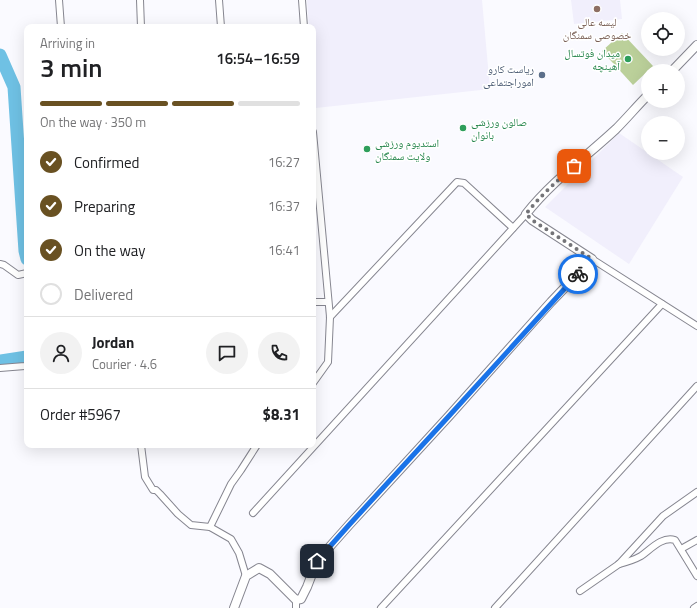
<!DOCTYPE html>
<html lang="en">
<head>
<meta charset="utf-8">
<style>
  :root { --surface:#fff; --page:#f2f2f2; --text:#202124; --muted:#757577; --line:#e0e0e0; --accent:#695122 }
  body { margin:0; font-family:"Titillium Web","Noto Naskh Arabic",sans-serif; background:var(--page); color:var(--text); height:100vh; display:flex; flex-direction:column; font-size:15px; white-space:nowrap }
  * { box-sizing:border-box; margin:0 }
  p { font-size:13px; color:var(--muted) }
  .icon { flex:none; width:22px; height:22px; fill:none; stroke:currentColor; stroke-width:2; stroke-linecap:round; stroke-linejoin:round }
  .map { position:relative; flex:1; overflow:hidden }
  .panel { position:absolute; left:24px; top:24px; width:292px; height:424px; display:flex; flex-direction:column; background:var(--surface); border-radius:8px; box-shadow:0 4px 16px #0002 }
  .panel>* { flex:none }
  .controls { position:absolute; left:641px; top:12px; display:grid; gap:8px }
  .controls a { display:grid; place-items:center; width:44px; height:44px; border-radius:50%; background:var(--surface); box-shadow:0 4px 16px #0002; font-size:20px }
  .pin { position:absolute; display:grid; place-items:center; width:34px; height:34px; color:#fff; margin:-17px; border-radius:8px; box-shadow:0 2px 6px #0006 }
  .courier { position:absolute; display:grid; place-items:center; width:40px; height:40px; margin:-20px; border:3px solid #1a73e8; border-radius:50%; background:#fff; color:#222; box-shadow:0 1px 5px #0007 }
  .overview em { font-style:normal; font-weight:600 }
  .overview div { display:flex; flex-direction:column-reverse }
  .overview { display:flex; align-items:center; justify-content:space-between; height:68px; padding:0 16px }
  h1 { font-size:26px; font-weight:600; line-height:30px }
  .bar { display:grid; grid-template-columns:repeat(4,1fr); gap:6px 4px; align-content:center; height:48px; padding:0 16px }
  .bar i { height:5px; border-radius:3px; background:var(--line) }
  .bar .selected { background:var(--accent) }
  .bar p { grid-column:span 4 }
  .line { display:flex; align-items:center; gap:10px; padding:0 16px; border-top:1px solid var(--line) }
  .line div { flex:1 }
  .round { display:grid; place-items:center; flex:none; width:42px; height:42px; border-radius:21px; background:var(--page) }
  ol { padding:0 16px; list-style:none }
  li { display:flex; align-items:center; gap:12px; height:44px }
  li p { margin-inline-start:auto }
  li .icon { padding:4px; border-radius:50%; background:var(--accent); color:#fff; stroke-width:4 }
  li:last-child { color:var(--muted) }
  li i { width:22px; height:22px; border:2px solid var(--line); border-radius:50% }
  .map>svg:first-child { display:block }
</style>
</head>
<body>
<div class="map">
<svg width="697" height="608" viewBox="0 0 697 608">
  <rect width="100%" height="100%" fill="#fafaff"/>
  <g fill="#f1effc">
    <path d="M307,0H482L490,89L316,108L313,73V27H309Z"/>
    <path d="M571,0H620L622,19L574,24Z"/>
    <path d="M619,133L683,177L629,264L545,207Z"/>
  </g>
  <path fill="#bbd09a" d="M622,33L653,66L633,85L602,51Z"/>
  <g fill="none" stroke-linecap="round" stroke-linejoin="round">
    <g stroke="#6fc1e4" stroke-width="13">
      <path d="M0,55L14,87L25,251L27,259"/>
      <path d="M0,361L27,357"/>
    </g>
    <defs>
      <g id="minor">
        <path d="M59,0L61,27"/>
        <path d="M140,0L141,27"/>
        <path d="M219,0L221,27"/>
        <path d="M302,0L304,27"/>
        <path d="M313,132L330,317L328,362L313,383"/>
        <path d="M592,259L697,326"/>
        <path d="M0,264L4,265L18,275L27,273"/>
        <path d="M313,302H328"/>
        <path d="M330,317L457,182L464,183L513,228"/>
        <path d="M0,368L25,366L27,365"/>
        <path d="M141,445L145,477L153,490H156L160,494L178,514L191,525L210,527L231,539L239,553L246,576"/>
        <path d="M253,513L526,214"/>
        <path d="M210,527L231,484L241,470L257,445"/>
        <path d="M681,549L697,540"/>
        <path d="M619,564C627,562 634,560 641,556C651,549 662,536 675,540L697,576"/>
        <path d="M580,591L619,564L663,516L697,492"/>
        <path d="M296,600V608"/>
        <path d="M381,608L662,304"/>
        <path d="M495,608L697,386"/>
        <path d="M694,608L697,606"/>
      </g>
      <g id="tertiary">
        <path d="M672,71L697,45"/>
        <path d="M234,608L246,576L259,568L270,574L296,600L301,599L307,587L317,561L349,525L449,416L551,302L592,259L532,220L526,214C552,181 586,157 616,129C627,118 637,106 648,95"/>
      </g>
    </defs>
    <use href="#minor" stroke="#868690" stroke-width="8"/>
    <use href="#tertiary" stroke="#868690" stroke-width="10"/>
    <use href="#minor" stroke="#fff" stroke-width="6"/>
    <use href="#tertiary" stroke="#fff" stroke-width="8"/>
  </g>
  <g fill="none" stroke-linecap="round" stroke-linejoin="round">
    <path stroke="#747478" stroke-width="4" stroke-dasharray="0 7.2" d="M574,166C557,181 540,196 526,214L532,220L592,259L578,274"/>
    <path stroke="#1a73e8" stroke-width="5" d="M317,561L349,525L449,416L578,274"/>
  </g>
  <circle fill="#8d6e63" stroke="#fff" stroke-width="1.5" cx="597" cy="9" r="4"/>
  <g fill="#2e9e5b" stroke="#fff" stroke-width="1.5">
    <circle cx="628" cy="59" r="4"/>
    <circle cx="463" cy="128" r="4"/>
    <circle cx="367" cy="149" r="4"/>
  </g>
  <circle fill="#5c6f8a" stroke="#fff" stroke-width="1.5" cx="542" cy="75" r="4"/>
  <g text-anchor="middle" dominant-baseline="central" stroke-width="3" stroke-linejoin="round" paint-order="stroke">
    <g font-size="11" fill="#785e54" stroke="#fff">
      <text x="597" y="22">لیسه عالی<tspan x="597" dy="13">خصوصی سمنگان</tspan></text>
    </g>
    <g font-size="11" fill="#27864d" stroke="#fff" text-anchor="start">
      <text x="620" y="53" text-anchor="end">میدان فوتسال<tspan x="620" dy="13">آهینچه</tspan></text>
      <text x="471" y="122">صالون ورزشی<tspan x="471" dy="13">بانوان</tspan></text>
      <text x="375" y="143">استدیوم ورزشی<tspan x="375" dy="13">ولایت سمنگان</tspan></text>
    </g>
    <g font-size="11" fill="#4e5e75" stroke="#fff" text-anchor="end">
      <text x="534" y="69">ریاست کارو<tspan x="534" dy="13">اموراجتماعی</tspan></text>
    </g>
  </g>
</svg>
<div class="controls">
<a><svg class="icon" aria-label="locate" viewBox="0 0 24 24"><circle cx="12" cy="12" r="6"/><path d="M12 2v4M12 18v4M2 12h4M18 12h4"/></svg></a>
<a>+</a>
<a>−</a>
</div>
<div class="pin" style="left:574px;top:166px;background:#ea580c"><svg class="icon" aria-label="bag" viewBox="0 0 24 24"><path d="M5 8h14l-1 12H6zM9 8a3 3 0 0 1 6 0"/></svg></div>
<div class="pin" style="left:317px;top:561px;background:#1f2937"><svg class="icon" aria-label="home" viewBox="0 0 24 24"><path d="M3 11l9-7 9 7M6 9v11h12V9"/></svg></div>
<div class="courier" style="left:578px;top:274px"><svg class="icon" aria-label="bike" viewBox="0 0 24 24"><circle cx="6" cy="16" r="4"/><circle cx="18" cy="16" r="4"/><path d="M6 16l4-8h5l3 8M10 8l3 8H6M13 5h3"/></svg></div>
<section class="panel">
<div class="overview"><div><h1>3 min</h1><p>Arriving in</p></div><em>16:54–16:59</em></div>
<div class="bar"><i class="selected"></i><i class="selected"></i><i class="selected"></i><i></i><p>On the way · 350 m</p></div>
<ol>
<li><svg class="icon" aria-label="check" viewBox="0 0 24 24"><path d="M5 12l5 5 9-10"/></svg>Confirmed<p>16:27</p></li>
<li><svg class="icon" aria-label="check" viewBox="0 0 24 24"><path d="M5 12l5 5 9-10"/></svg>Preparing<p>16:37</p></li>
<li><svg class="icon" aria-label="check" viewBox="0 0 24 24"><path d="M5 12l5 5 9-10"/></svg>On the way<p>16:41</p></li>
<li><i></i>Delivered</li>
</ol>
<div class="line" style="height:72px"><a class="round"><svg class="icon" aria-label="person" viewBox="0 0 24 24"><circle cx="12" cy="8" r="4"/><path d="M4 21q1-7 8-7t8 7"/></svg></a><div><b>Jordan</b><p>Courier · 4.6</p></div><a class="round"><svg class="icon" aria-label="chat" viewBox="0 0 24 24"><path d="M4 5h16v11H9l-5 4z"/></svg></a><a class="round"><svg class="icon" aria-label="phone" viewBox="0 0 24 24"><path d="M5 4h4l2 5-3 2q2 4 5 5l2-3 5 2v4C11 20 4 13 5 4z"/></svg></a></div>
<div class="line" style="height:52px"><div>Order #5967</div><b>$8.31</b></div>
</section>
</div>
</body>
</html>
